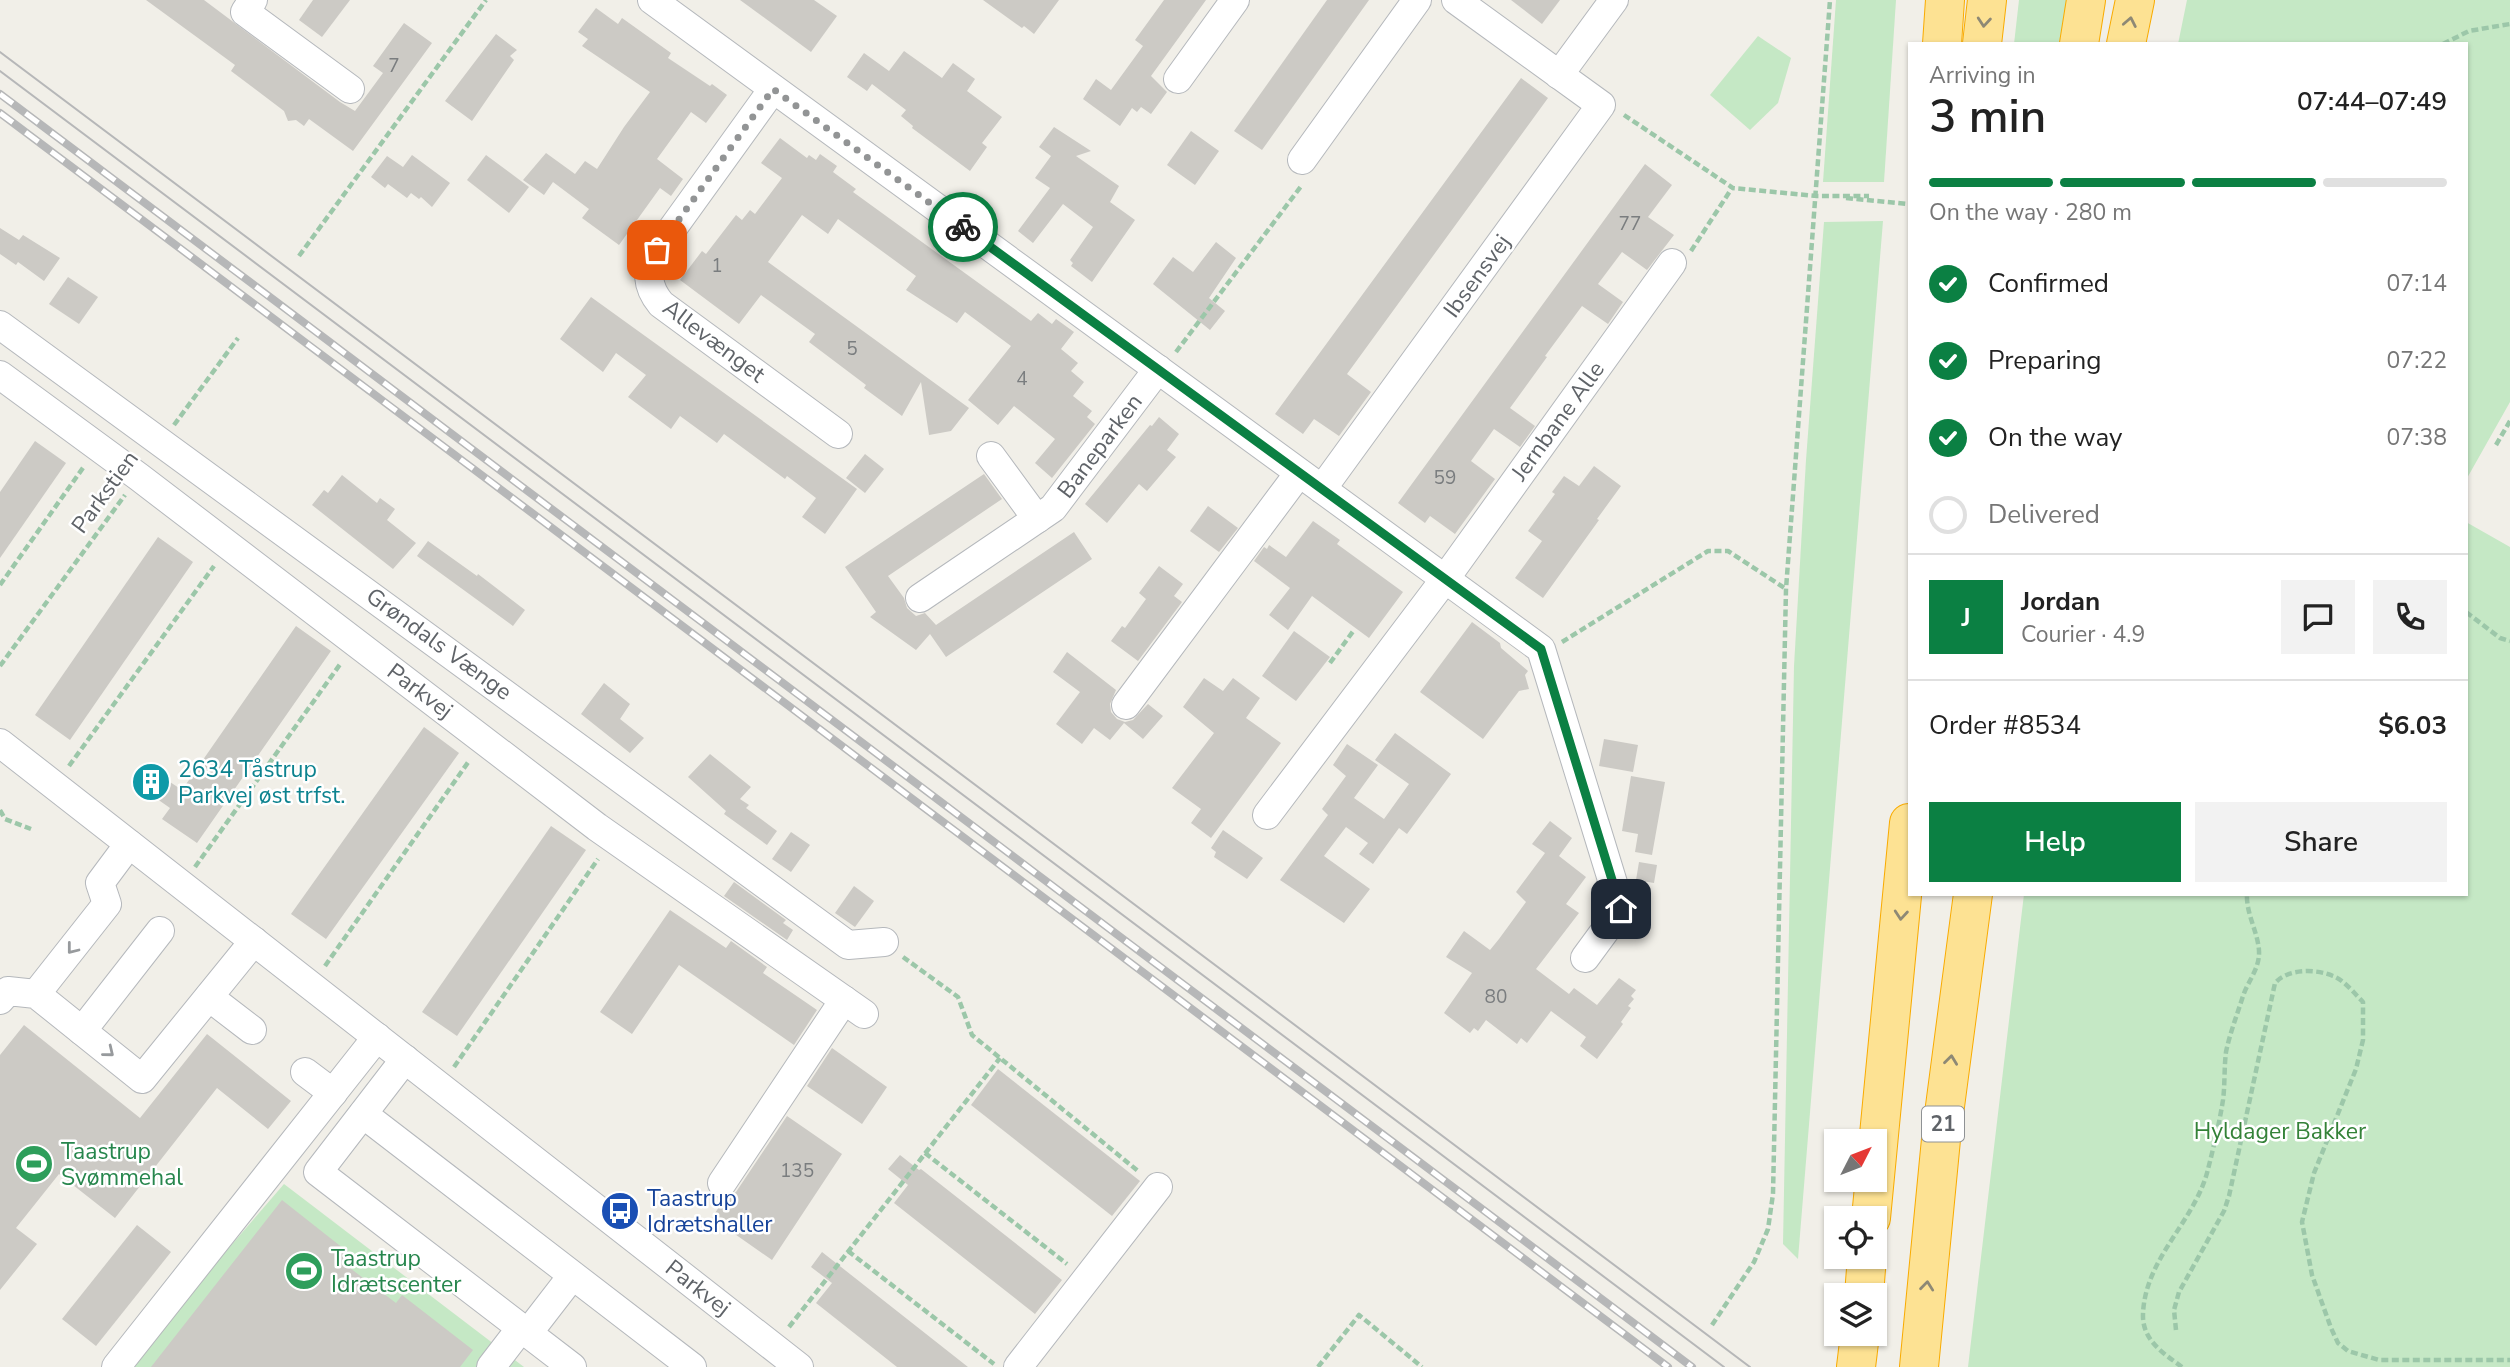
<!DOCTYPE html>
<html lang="en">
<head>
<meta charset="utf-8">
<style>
  :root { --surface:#fff; --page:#f2f2f2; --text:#222; --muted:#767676; --line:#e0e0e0; --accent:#0b8043 }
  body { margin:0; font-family:"Nunito Sans",sans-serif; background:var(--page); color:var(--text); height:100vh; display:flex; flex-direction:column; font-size:26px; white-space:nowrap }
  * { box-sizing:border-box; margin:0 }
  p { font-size:23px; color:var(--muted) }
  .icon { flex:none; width:38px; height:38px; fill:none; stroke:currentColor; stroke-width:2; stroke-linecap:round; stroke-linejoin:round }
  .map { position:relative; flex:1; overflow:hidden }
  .details { position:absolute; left:1908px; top:42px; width:560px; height:854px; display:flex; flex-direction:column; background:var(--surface); border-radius:0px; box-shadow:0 2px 5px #0004 }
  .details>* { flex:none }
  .needle { width:46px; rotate:48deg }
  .controls { position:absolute; left:1824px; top:1129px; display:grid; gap:14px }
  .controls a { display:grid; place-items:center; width:63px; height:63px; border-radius:0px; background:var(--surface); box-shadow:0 2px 5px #0004; font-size:35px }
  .pin { position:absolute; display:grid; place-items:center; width:60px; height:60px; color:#fff; margin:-30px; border-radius:14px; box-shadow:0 4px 10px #0006 }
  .courier { position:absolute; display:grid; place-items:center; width:70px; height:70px; margin:-35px; border:5px solid #0b8043; border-radius:50%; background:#fff; color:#222; box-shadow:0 2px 9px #0007 }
  .headline em { font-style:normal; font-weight:600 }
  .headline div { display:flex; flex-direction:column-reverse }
  .headline { display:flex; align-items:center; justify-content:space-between; height:119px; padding:0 21px }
  h1 { font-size:46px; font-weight:600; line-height:52px }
  .bar { display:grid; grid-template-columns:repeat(4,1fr); gap:10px 7px; align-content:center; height:84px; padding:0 21px }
  .bar i { height:9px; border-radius:5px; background:var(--line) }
  .bar .on { background:var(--accent) }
  .bar p { grid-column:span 4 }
  .line { display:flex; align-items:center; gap:18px; padding:0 21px; border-top:2px solid var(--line) }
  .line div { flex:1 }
  .round { display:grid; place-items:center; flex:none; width:74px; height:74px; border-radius:0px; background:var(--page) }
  ol { padding:0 21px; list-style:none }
  li { display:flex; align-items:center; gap:21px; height:77px }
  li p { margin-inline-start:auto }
  li .icon { padding:7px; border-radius:50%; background:var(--accent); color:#fff; stroke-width:4 }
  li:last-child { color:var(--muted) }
  li i { width:38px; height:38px; border:4px solid var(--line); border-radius:50% }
  .primary-button { display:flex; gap:14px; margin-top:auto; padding:14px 21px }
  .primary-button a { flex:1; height:80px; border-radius:0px; background:var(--accent); color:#fff; font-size:28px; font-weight:600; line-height:80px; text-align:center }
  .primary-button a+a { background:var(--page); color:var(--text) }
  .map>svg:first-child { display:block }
</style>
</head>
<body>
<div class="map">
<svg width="2510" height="1367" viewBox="0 0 2510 1367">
  <rect width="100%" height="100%" fill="#f1efe8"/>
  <g fill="#c5e8c5">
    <path d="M1836,0H1896L1884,182H1823Z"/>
    <path d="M2019,0H2067L2059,44H2014Z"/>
    <path d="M2187,0H2510V402L2466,480V44H2178Z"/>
    <path d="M1758,36L1791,58L1778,103L1750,130L1710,95Z"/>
    <path d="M1883,221L1798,1259L1783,1244L1794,666L1806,460L1824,222Z"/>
    <path d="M2466,522L2510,547V1367H1968L2024,894H2466Z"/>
    <path d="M284,1184L524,1367H126Z"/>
  </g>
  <g fill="#cccac5">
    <path d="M146,0H204L340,102L355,111L383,73L373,66L404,23L432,43L353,151L309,119L304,126L296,120L288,121L284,111L231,71L235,65Z"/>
    <path d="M313,0H350L322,37L299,20Z"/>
    <path d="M740,0H814L837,16L811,52Z"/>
    <path d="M983,0H1059L1034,34L1024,26L1022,28Z"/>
    <path d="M1164,0H1206L1151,76L1167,92L1151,114L1141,107L1137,112L1132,108L1120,126L1083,99L1096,79L1111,90L1143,46L1135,40Z"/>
    <path d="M1327,0H1369L1262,150L1234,131Z"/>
    <path d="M1511,0H1560L1542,24Z"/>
    <path d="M596,8L618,24L622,18L671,53L668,58L710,86L712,84L727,95L706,123L691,112L657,159L683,179L671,196L660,188L619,245L582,218L589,209L553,182L544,195L523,180L546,153L575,174L585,161L597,169L624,127L650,92L582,46L588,39L578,32Z"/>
    <path d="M496,34L517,50L510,56L514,60L472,121L445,101Z"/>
    <path d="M904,51L942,78L953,63L975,79L967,91L1002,117L982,143L987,147L970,171L912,128L913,126L901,116L906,110L872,84L867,91L847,77L864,53L889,71Z"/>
    <path d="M1521,78L1548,98L1347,374L1371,392L1339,436L1314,419L1303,434L1275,414Z"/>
    <path d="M1054,127L1091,151L1076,156L1119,186L1110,202L1135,220L1092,282L1071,266L1073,263L1070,260L1093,227L1063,204L1033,243L1018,231L1050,188L1035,178L1051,156L1039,147Z"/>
    <path d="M1191,131L1219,151L1195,185L1167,165Z"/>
    <path d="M780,138L807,158L809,155L816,160L820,154L837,166L833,172L856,189L853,192L1031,321L1038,313L1052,324L1056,319L1074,332L1061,349L1078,363L1071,371L1084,382L1073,396L1092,411L1087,417L1095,424L1052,478L1035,463L1055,439L1014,406L998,425L968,400L1011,346L965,312L957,323L906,290L916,276L838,219L828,234L802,215L768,262L969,408L951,431L929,435L921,382L902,416L864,388L866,385L809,342L815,334L761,295L739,324L680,280L702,251L706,254L736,215L742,220L750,210L755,214L782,178L761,163Z"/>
    <path d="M412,155L450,183L432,207L421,197L419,199L411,193L407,198L388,184L385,188L371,177L387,156L403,167Z"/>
    <path d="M486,155L529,187L509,213L467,180Z"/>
    <path d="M1645,164L1672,185L1648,217L1674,235L1647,270L1622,252L1598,284L1623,302L1608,324L1582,306L1545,356L1547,357L1510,408L1535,426L1520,447L1494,429L1471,461L1495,479L1455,534L1430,516L1425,523L1398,503Z"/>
    <path d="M0,228L19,240L23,235L60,258L44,281L18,262L16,265L0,254Z"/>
    <path d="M1216,242L1236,258L1209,298L1225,311L1210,330L1153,284L1173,257L1193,272Z"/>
    <path d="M68,277L98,297L79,324L49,304Z"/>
    <path d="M591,297L857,489L825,534L802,517L816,498L787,476L785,479L724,434L717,443L680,416L671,429L628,397L646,375L616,353L603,372L560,339Z"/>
    <path d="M1159,417L1179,434L1167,450L1176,457L1147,491L1139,484L1107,523L1085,504L1150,425L1152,426Z"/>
    <path d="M35,441L66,463L0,558V492Z"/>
    <path d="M865,454L884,469L865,493L846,478Z"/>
    <path d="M1594,466L1621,486L1597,519L1599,520L1543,598L1515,578L1542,541L1528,531L1555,494L1552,492L1564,476L1579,486Z"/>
    <path d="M984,474L1002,499L888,576L904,598L907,608L916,616L925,613L936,625L1074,532L1092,559L946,657L930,634L916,650L870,617L876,612L845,567Z"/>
    <path d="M342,475L377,503L380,498L395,509L387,520L416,543L393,569L312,505L324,490L328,493Z"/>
    <path d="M1208,506L1238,528L1219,552L1190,531Z"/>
    <path d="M1313,521L1340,540L1337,544L1403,592L1369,638L1312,596L1288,630L1269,615L1290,588L1254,561L1264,547L1267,549L1269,545L1286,557Z"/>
    <path d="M158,537L193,562L70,740L35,715Z"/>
    <path d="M428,541L477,576L478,574L525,610L513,626L417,556Z"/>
    <path d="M1159,566L1183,584L1174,596L1182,602L1138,661L1111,641L1122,626L1125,628L1146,599L1139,593Z"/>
    <path d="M1472,622L1500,643L1501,648L1528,671L1525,675L1529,689L1519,691L1483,739L1420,692Z"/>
    <path d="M296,626L331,651L197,843L162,819L170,808L140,787L152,770L182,790Z"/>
    <path d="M1294,631L1330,657L1296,701L1262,676Z"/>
    <path d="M1067,652L1116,690L1110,704L1111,712L1117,719L1125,722L1133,720L1148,704L1163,716L1143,739L1124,723L1110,740L1094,728L1082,744L1056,724L1080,692L1053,672Z"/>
    <path d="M1204,678L1223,691L1233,678L1260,698L1246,718L1281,743L1211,838L1191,823L1201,809L1172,788L1214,733L1183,707Z"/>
    <path d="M604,683L630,704L620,719L644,738L630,753L581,714Z"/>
    <path d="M424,727L459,753L326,939L291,914Z"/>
    <path d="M1395,733L1451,774L1407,834L1399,828L1373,864L1359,854L1368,843L1346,827L1324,856L1370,889L1344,923L1280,880L1328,815L1322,809L1346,776L1333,765L1347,744L1378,765L1354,798L1384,819L1409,784L1375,760Z"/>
    <path d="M1604,739L1638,745L1633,772L1599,766Z"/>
    <path d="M710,754L751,787L740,799L749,805L746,808L777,831L767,845L724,814L726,811L688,777Z"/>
    <path d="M1631,776L1665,782L1652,855L1635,852L1638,834L1622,831Z"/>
    <path d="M1550,821L1572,838L1559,856L1586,877L1566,904L1579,913L1536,969L1569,994L1574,988L1597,1005L1619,978L1636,990L1631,996L1634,999L1628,1006L1631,1008L1621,1022L1623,1024L1597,1059L1580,1046L1586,1037L1551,1011L1527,1043L1521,1038L1517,1044L1486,1020L1478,1031L1474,1028L1470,1033L1444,1013L1472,973L1446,957L1464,931L1490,950L1499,939L1526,902L1516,892L1545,853L1532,844Z"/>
    <path d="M551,826L586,850L457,1036L422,1012Z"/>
    <path d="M1223,830L1263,858L1247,879L1214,857L1216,852L1211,848Z"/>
    <path d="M791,832L810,845L791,872L772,859Z"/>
    <path d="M1639,862L1657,865L1654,883L1636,880Z"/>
    <path d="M734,882L786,920L783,923L793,930L787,940L724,896Z"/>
    <path d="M854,886L874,901L855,927L835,913Z"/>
    <path d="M670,910L726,948L731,941L767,967L763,973L817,1010L794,1045L679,965L632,1034L600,1012Z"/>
    <path d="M24,1025L140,1118L207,1034L291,1101L268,1129L217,1088L115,1218L59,1174L16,1228L37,1244L0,1290V1055Z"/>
    <path d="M832,1048L887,1087L862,1124L807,1086Z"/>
    <path d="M998,1069L1140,1181L1112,1216L971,1105Z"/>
    <path d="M787,1116L842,1154L772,1260L712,1218L724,1199L736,1192Z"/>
    <path d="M900,1155L919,1170L921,1169L1062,1280L1035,1314L894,1203L908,1185L888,1169Z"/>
    <path d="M282,1200L353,1256L346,1265L396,1303L402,1295L473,1350L460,1367H151Z"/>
    <path d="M137,1225L171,1252L96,1346L62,1319Z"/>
    <path d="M822,1252L968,1367H897L816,1303L832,1283L811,1267Z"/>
  </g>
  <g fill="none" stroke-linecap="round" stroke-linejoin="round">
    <defs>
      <g id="minor">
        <path d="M253,0L245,12L350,89"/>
        <path d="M652,0L1541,649L1621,909L1585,958"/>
        <path d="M1559,75L1614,0"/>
        <path d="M1178,79L1235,0"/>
        <path d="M773,89L657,250C646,270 646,286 661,304L838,434"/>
        <path d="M1302,160L1417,0"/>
        <path d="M0,325L848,945L884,942"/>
        <path d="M0,375L139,477L597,827L864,1014"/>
        <path d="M991,456L1037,519"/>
        <path d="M1322,489L1601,105L1456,0"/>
        <path d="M920,598L1053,508L1158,369"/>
        <path d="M1126,705L1299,473"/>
        <path d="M0,743L799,1367"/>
        <path d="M1267,815L1445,579L1672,263"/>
        <path d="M36,994L107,904L100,883L129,844"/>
        <path d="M209,997L252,1030"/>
        <path d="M0,1000L8,991L36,994L142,1079L254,941"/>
        <path d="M82,1031L160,931"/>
        <path d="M405,1059L318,1172L572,1367"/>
        <path d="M305,1072L333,1093"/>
        <path d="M363,1114L692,1367"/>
        <path d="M722,1183L844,1000"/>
        <path d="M528,1333L572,1276"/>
        <path d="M116,1367L377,1037"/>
        <path d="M491,1367L521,1328"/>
        <path d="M1018,1367L1158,1187"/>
      </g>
      <g id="highway">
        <path d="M1942,44L1945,0"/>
        <path d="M1982,44L1987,0"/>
        <path d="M2079,44L2086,0"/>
        <path d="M2126,44L2135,0"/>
        <path d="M1871,1218L1909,823"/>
        <path d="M1864,1295L1867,1256"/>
        <path d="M1856,1367L1860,1334"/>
        <path d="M1919,1367L1942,1129L1973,894"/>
      </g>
    </defs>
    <use href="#minor" stroke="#b5b8bc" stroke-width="30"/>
    <use href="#highway" stroke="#f9ab00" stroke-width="40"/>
    <g stroke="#9cc7a9" stroke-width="4.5" stroke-dasharray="7 3.5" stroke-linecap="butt">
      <path d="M2443,44L2469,31L2510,24"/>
      <path d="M1624,115L1733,188L1817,196H1869"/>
      <path d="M1846,198L1909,204"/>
      <path d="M1691,251L1732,188"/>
      <path d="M299,256L486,0"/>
      <path d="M1176,352L1302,185"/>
      <path d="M174,425L238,338"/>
      <path d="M2496,445L2510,421"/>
      <path d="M0,585L85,465"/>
      <path d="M2466,612L2500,638L2510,641"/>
      <path d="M1562,642L1708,551H1728L1786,589"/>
      <path d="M1330,663L1354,630"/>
      <path d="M0,666L125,495"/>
      <path d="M69,766L214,566"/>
      <path d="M0,810L5,819L31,829"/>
      <path d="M195,867L341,663"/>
      <path d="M903,957L958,997L972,1035L1138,1171"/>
      <path d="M325,966L469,761"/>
      <path d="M454,1067L598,859"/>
      <path d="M925,1153L1067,1264"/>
      <path d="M848,1251L994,1364"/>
      <path d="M1712,1325L1754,1262L1768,1229L1773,1194L1786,589L1830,0"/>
      <path d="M789,1327L1000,1058"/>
      <path d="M2176,1330L2174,1310L2179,1292L2224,1211L2229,1196L2275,983C2288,968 2317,969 2333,976C2344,980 2354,993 2363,1002V1040L2356,1069L2314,1173L2302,1222L2312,1275L2331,1328L2338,1343L2348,1351L2379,1360H2510"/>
      <path d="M1318,1367L1359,1315L1422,1367"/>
      <path d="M2182,1367C2163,1353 2142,1340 2143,1314C2145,1259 2193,1223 2207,1173C2213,1150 2219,1125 2223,1100C2225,1085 2224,1068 2226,1052C2230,1033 2237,1015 2243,996C2248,981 2260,968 2259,951C2258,932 2246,914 2247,894"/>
    </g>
    <use href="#minor" stroke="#fff" stroke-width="28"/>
    <use href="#highway" stroke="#fde293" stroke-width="38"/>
    <g stroke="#b6b7b8" stroke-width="2">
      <path d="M0,52L1750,1367"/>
      <path d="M0,71L1724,1367"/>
    </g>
    <defs>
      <g id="rail">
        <path d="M0,94L1692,1367"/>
        <path d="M0,113L1668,1367"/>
      </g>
    </defs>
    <use href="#rail" stroke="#b6b7b8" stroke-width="8"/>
    <use href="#rail" stroke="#fff" stroke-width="5" stroke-dasharray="16" stroke-linecap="butt"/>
  </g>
  <defs><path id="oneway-chevron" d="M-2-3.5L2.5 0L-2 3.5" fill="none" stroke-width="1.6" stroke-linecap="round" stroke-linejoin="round" transform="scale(1.75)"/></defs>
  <g stroke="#8e8975">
    <use href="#oneway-chevron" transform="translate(1984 22) rotate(95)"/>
    <use href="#oneway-chevron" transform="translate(2130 22) rotate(-79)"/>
    <use href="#oneway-chevron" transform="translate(1901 915) rotate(95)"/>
    <use href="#oneway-chevron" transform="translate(1951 1060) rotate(-83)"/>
    <use href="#oneway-chevron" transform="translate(1927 1286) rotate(-84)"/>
  </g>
  <g stroke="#979a9d">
    <use href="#oneway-chevron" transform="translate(72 949) rotate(128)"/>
    <use href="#oneway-chevron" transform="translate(109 1052) rotate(39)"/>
  </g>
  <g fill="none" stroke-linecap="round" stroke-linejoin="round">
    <path stroke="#929495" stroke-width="7" stroke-dasharray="0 12.6" d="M657,250L773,89L963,227"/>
    <path stroke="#0b8043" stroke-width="9" d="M963,227L1541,649L1621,909"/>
  </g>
  <defs>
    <symbol id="building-disc" viewBox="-11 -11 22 22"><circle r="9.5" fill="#0f9aa8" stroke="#fff"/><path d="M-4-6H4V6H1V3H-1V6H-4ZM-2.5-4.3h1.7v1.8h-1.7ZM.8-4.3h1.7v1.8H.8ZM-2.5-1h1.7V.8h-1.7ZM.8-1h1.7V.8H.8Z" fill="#fff"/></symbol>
    <symbol id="stadium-disc" viewBox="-11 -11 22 22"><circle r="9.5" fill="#2e9e5b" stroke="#fff"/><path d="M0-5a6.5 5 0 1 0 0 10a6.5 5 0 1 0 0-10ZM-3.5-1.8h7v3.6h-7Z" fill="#fff"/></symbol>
    <symbol id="bus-disc" viewBox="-11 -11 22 22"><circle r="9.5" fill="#1a4fb4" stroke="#fff"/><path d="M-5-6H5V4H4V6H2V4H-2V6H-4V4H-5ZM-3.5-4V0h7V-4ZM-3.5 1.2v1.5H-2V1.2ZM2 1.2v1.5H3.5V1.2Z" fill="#fff"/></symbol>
  </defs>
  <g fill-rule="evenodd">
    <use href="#building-disc" x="129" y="760" width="44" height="44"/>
    <use href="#stadium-disc" x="12" y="1142" width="44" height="44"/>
    <use href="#bus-disc" x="598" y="1189" width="44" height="44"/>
    <use href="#stadium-disc" x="282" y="1249" width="44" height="44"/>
  </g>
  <g text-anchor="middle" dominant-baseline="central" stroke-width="5" stroke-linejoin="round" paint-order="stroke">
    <g font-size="19" fill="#7a7d7f">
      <text x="394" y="66">7</text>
      <text x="1630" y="224">77</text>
      <text x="717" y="266">1</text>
      <text x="852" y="349">5</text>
      <text x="1022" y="379">4</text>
      <text x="1445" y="478">59</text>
      <text x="1496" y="997">80</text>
      <text x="797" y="1171">135</text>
    </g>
    <rect fill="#fff" stroke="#8f9295" stroke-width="2" x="1922" y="1106.5" width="42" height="35" rx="5"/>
    <g font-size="21" font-weight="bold" fill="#5f6368">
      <text x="1943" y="1124">21</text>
    </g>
    <g font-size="23" fill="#5f6368" stroke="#fff">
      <text transform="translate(1477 276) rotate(-54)">Ibsensvej</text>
      <text transform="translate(714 341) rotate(37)">Allevænget</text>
      <text transform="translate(1558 421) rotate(-54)">Jernbane Alle</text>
      <text transform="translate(1100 446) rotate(-53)">Baneparken</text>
      <text transform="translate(105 492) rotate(-54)">Parkstien</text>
      <text transform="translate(439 644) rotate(36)">Grøndals Vænge</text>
      <text transform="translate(420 691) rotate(37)">Parkvej</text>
      <text transform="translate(698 1288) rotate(38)">Parkvej</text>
    </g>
    <g font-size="23" fill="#0d838f" stroke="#fff" text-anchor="start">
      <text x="178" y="769">2634 Tåstrup<tspan x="178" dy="26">Parkvej øst trfst.</tspan></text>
    </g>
    <g font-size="23" fill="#348238" stroke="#fff">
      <text x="2280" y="1131">Hyldager Bakker</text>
    </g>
    <g font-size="23" fill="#27864d" stroke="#fff" text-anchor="start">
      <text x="61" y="1151">Taastrup<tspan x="61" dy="26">Svømmehal</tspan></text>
      <text x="331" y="1258">Taastrup<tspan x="331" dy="26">Idrætscenter</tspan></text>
    </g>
    <g font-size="23" fill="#164399" stroke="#fff" text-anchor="start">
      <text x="647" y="1198">Taastrup<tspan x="647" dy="26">Idrætshaller</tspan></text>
    </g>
  </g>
</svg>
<div class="controls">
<a><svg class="needle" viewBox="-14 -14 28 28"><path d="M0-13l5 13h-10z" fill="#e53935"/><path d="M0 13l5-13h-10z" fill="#767676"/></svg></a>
<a><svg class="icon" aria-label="locate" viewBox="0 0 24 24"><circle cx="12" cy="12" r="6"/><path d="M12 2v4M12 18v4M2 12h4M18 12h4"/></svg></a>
<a><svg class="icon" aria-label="layers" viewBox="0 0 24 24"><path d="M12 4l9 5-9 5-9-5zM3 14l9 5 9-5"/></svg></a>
</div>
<div class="pin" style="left:657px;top:250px;background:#ea580c"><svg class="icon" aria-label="bag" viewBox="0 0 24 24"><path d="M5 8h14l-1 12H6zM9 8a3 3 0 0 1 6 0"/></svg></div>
<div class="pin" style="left:1621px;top:909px;background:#1f2937"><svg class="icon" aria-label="home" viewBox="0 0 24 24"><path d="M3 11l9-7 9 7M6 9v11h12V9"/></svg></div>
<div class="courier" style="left:963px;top:227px"><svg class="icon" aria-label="bike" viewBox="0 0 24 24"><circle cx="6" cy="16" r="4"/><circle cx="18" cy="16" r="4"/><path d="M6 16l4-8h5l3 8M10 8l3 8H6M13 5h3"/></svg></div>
<section class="details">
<div class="headline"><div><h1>3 min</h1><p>Arriving in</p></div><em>07:44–07:49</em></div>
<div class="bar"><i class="on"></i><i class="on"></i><i class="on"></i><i></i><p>On the way · 280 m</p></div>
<ol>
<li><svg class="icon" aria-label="check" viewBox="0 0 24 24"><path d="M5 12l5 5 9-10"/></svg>Confirmed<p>07:14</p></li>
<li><svg class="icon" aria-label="check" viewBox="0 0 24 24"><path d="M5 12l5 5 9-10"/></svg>Preparing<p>07:22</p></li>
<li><svg class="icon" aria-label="check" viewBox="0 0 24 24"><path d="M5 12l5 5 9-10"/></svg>On the way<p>07:38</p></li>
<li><i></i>Delivered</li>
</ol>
<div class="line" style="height:126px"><b class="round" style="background:var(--accent);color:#fff">J</b><div><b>Jordan</b><p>Courier · 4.9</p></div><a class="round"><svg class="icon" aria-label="chat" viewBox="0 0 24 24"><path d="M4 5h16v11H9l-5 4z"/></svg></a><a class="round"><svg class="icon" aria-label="phone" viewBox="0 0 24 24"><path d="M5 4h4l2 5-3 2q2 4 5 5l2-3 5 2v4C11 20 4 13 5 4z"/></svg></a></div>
<div class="line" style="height:91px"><div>Order #8534</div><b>$6.03</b></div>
<div class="primary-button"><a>Help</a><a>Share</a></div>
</section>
</div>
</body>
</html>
